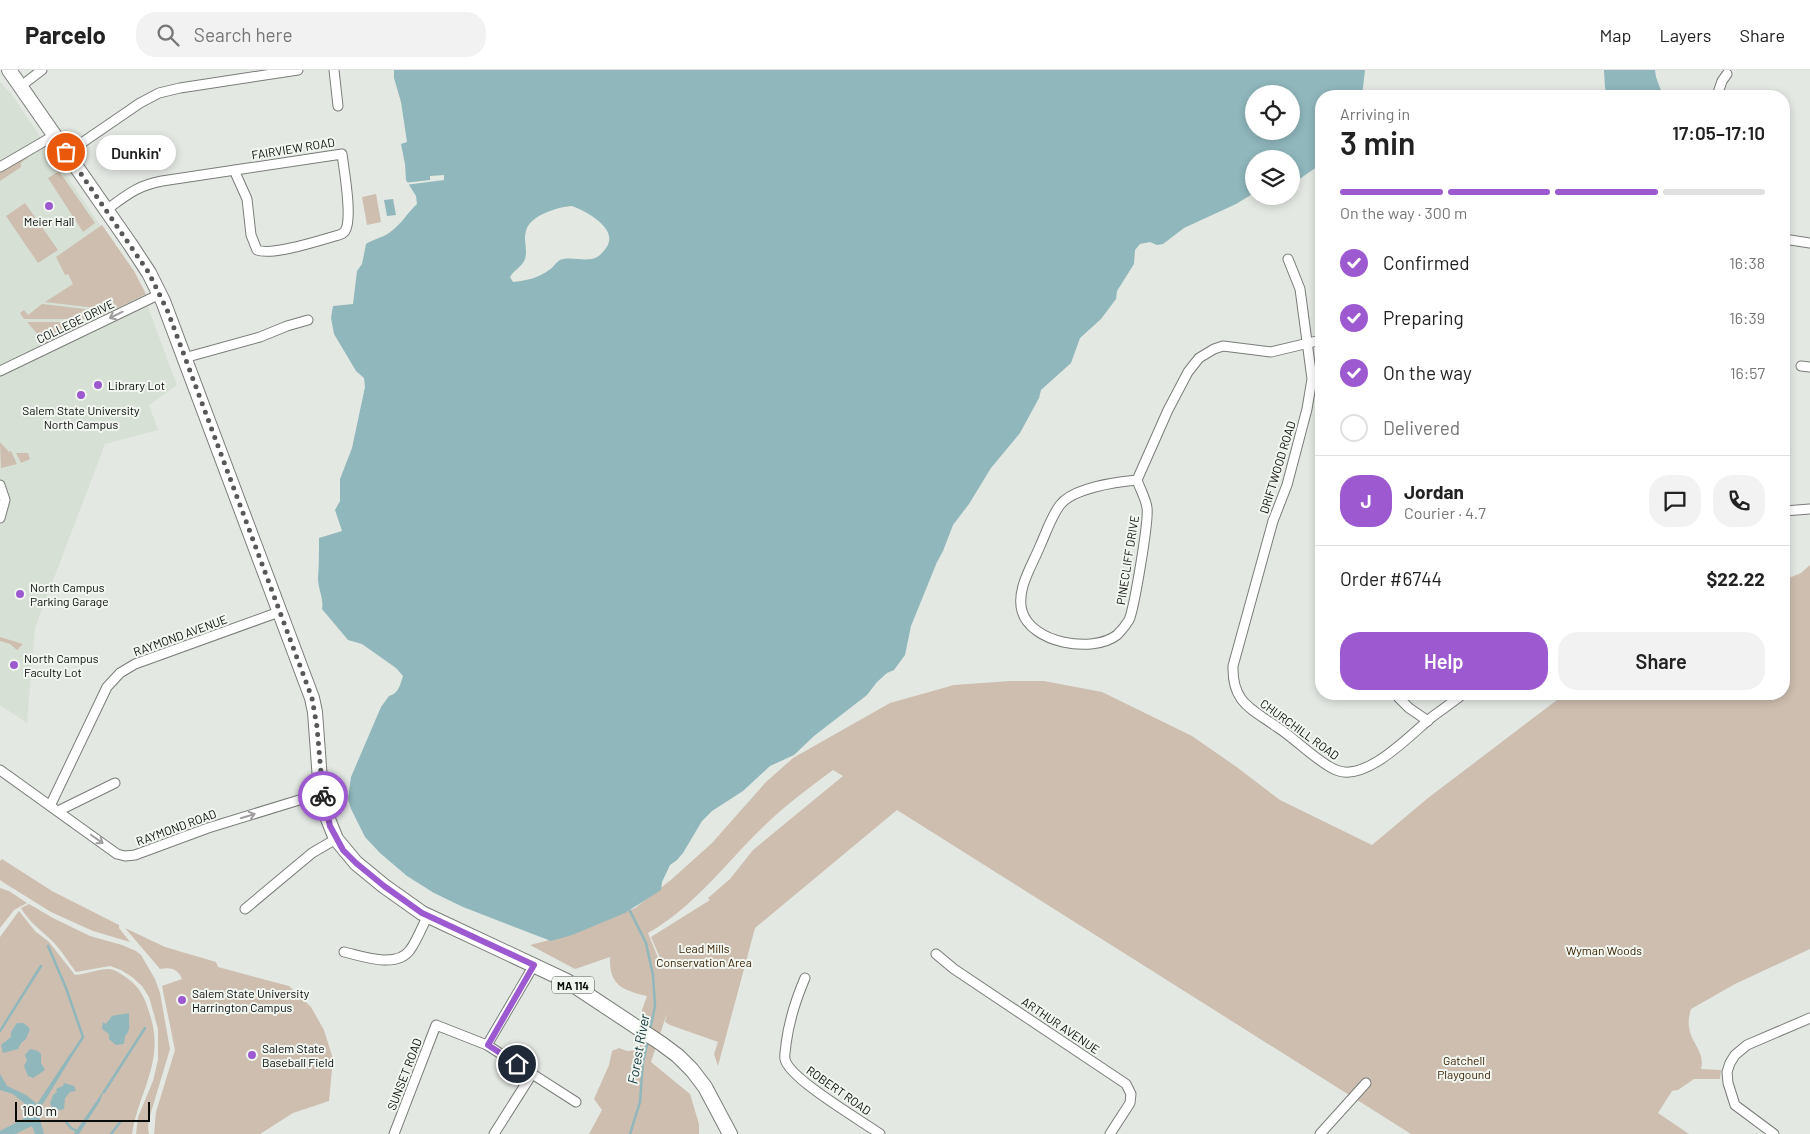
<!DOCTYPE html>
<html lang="en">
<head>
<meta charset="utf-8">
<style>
  :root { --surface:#fff; --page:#f2f2f2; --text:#222; --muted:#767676; --line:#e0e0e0; --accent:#9d5ad0 }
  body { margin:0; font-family:Barlow,sans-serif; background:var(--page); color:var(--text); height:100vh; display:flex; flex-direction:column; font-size:19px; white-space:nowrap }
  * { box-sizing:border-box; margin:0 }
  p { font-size:16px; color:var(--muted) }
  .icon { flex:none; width:28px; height:28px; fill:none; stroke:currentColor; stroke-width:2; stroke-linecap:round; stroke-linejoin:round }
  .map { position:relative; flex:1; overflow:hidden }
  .panel { position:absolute; left:1315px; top:20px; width:475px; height:610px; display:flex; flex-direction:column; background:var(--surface); border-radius:20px; box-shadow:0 2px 8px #0003 }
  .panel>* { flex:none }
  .controls { position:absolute; left:1245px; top:15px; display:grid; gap:10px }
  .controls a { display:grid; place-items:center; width:55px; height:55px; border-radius:50%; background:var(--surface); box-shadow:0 2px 8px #0003; font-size:25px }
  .scale { position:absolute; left:15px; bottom:12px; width:135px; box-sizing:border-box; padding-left:5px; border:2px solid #0a0c0a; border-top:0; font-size:14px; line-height:18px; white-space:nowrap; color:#0a0c0a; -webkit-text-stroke:4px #f2f6f0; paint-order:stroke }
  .pin { position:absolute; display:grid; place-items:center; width:42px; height:42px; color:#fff; margin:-21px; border:2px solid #fff; border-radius:50%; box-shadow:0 1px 5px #0007 }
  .courier { position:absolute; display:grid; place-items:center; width:50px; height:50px; margin:-25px; border:4px solid #9d5ad0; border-radius:50%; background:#fff; color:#222; box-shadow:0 1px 6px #0007 }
  .bubble { position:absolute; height:35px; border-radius:18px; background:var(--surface); box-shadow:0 2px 8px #0003; font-size:16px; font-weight:600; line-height:35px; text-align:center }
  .overview em { font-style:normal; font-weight:600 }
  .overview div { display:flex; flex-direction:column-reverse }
  .overview { display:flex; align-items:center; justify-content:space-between; height:85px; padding:0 25px }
  h1 { font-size:32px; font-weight:600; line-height:38px }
  .bar { display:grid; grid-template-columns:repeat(4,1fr); gap:8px 5px; align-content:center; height:60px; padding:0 25px }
  .bar i { height:6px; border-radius:4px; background:var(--line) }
  .bar .on { background:var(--accent) }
  .bar p { grid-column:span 4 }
  .line { display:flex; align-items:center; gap:12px; padding:0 25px; border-top:1px solid var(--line) }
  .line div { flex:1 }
  .round { display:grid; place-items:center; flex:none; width:52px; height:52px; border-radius:20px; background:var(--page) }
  ol { padding:0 25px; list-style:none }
  li { display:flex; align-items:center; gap:15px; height:55px }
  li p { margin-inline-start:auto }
  li .icon { padding:5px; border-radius:50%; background:var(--accent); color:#fff; stroke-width:4 }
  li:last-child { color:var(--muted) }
  li i { width:28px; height:28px; border:2px solid var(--line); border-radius:50% }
  .cta { display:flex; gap:10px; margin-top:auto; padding:10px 25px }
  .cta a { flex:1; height:58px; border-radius:20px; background:var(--accent); color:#fff; font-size:20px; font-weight:600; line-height:58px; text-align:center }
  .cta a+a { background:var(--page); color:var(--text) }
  header { display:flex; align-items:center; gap:30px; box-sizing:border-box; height:70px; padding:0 25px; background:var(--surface); border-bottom:1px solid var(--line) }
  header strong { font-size:24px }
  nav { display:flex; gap:28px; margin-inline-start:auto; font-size:18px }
  .search { width:350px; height:45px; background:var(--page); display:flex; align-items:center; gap:12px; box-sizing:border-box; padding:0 18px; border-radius:20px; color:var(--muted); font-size:19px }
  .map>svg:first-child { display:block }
</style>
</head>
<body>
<header>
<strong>Parcelo</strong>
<div class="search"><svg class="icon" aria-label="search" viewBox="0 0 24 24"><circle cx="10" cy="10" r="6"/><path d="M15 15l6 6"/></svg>Search here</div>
<nav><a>Map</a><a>Layers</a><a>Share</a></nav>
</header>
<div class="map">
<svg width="1810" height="1064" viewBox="0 0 1810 1064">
  <rect width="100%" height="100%" fill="#e4e8e3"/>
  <path fill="#d7e0d4" d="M0,12L12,25L125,192L142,221L177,315L149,335L158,360L105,374L35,558L27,653L0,635Z"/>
  <g fill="#cdbeaf" fill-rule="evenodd">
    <path d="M29,87L21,93V97L0,111V102Z"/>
    <path d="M59,101L95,153L83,162L48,108Z"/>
    <path d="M376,124L381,152L367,155L362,127Z"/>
    <path d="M25,133L58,180L38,193L6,146Z"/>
    <path d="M102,155L134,201L146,224L113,240L45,232L73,214L68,204L65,205L56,187Z"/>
    <path d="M42,234H43L109,242L94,249H24L20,243L24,240L28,245Z"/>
    <path d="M27,252H79L82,256L46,274Z"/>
    <path d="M0,372L9,382L11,381L17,394L1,398Z"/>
    <path d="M16,383H28L30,389L21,393Z"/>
    <path d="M1810,495V879L1735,914L1691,939C1681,970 1707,977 1701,999L1721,1000L1720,1009H1694L1678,1020L1672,1021L1658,1043L1689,1064H1411L897,740L755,858L718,996L714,984L718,972L670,955L665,952L667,943L651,992L690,1024L699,1054V1064H589L602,1040L594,1029L609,995L612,981L619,978L627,981L639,980L640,978L642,940L647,926C622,920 609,915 610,887L575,899L530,875L569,865L635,838L672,809L712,773L766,712L793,688L890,633L954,615L1010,611H1044L1102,622L1192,666L1238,698L1280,730L1372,775L1428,728L1565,624H1784V510L1801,503ZM833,700L843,706L753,780L730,809L708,828L710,830L651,867L661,890V895L648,863C694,837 725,794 762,758C784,736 809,718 833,700Z"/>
    <path d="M0,567L23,574L17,580L10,574L0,571Z"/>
    <path d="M2,789L52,821L119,855V858L130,872L93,861L51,842L6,814L0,810V791Z"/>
    <path d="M0,818L9,821L27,833L14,840L0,858Z"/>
    <path d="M29,834L53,848L90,866L122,875L136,881L141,885L155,909L160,923L170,979L149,1049L148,1058L149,1064H136L138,1047L153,1011L158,990V959L149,927L142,916L132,907L121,900L110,896L76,902C68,892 61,879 51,870C41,860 29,852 21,838Z"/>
    <path d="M19,841L35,861L49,872L75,905C86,904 98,899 109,899C116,899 127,908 132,912C143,922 146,932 150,945C165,991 139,1021 132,1064H0V867Z"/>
    <path d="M125,858L165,877L216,892L218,897L289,916L311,937L324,960L333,989L329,1031L293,1043L260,1064H154L156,1042L175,980L162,916L182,909C178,899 171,897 160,899Z"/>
  </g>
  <g fill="#8fb7bc" fill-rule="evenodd">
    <path d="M394,0H1365L1362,26H1321V94L1301,108L1291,112V89H1254V123L1236,134L1184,158L1163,174L1157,175L1150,172L1140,174L1135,180L1134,194L1117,221L1116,229L1101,249L1080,268L1071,293L1041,320L1039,328L1020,363L991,398L969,434L953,455L943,481L937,492L911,556L905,585L894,600L887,603L877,612L867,625L814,666L794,685L770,696L743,721L712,741L702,751L683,783L677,790L670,795L662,812L661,820L625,843L572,865L551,871L463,837L434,823L407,806L380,783L365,767L351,739L348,729L351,707L381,637L389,626C399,623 400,615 403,606L396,598L362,574L348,570L322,539C324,529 318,519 318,508C319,495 319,482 319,468L342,461L335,440L340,431V409L352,378L365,317L364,308L356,301L334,264L331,248L333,236L353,234L357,201L362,194L366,174C373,169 382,168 389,163C401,155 407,143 417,134L416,126L406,110L405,94L401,74L407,72L401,32L394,8ZM1254,24H1291V61H1254ZM572,136C586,141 620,159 606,178C603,182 600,186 595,188C584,192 571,186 560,190C556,192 553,198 549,200C539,208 525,211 513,212L510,207C514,200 522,197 525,189C528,180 523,170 526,161C530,145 558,137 572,136Z"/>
    <path d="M1604,0H1655L1656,7L1663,26H1609L1605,18Z"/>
    <path d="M393,129L396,145L387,146L384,130Z"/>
    <path d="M129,943C128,951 132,960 125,966L124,974L116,975L109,969V964L102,959L103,952L106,954L112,946Z"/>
    <path d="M17,953H24L30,959L26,969L21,973L18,979L3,983L1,975L11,967V962Z"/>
    <path d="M30,979L38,981L41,984V993L45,1000L33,1008L28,1006L24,996L27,990L25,985Z"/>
    <path d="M74,983L38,1042L44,1064H35L32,1056L15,1064H0V1061L27,1047L30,1038L13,1024L0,1020V1004L7,1016L26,1025L37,1034L70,984Z"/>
    <path d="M64,1013L74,1016L76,1021L70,1022L65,1028L64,1039L55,1041L50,1034L53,1025L57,1022L56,1019L63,1016Z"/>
    <path d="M104,1020L100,1031L79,1064H74Z"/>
  </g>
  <path fill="#e4e8e3" d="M444,105V110L405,115L404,113L430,110V106Z"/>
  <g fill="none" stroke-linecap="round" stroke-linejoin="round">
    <g stroke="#8fb7bc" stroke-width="2.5">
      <path d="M630,841L646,873L653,905L655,936L650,960"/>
      <path d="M48,876L66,918L83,967L72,984"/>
      <path d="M0,961L41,896"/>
      <path d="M104,1022L145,958"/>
      <path d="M66,1052L71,1058L77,1061"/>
      <path d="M111,1064L121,1051"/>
      <path d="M630,1064L640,1032L643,992L648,970"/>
    </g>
    <defs>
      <g id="street">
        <path d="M334,0L338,36"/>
        <path d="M21,16L42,0"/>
        <path d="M1717,26L1722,11L1727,4"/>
        <path d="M67,83L140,33L159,23L180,18L298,0"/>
        <path d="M0,97L55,65"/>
        <path d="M106,140C127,125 136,116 162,111L342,84C344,100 353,149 345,161C342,165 339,165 335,166C318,171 272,186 257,180L251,165L247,129L234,100"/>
        <path d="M1784,169L1810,173"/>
        <path d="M1288,189L1300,219L1312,309L1307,339L1287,415L1273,451L1233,596C1232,632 1250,638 1277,657C1296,669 1317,692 1336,700C1366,713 1411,664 1432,647C1443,639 1453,632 1463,624"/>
        <path d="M184,288L260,267L287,256L308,250"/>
        <path d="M1801,296L1810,297"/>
        <path d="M0,301L160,224"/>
        <path d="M1137,410C1116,412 1073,418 1060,435C1051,447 1046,463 1040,476C1032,496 1016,519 1022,541C1031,573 1092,584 1117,565C1121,561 1126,555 1129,550C1134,539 1149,451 1147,438C1146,429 1140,419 1137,410L1168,340L1188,302L1199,288L1214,279L1223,276L1271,282L1321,270"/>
        <path d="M0,415L5,430L0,448"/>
        <path d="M1784,441L1810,439"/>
        <path d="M1395,624L1409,638L1428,651"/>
        <path d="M0,700L117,784L125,786L135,785L208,758L322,723"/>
        <path d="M50,736L107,617L120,603L135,594L279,542"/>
        <path d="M58,741L115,713"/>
        <path d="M245,839L312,783L336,769"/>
        <path d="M344,882C362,886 396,899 410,880C417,870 422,857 428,845"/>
        <path d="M936,884L954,899L1126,1014L1131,1024L1130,1033L1110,1064"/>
        <path d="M805,908C796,929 789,951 786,974C786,978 784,985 785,989C788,1008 862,1051 880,1064"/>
        <path d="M487,975L534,895"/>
        <path d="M394,1064L436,955L487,975L576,1032"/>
        <path d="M494,1064L532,1004"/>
        <path d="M1320,1064L1366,1013"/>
        <path d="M1774,1064L1735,1035L1728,1013L1727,1002L1730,993L1735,985L1747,975L1810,948"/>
      </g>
      <path id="primary" d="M9,0L130,174L149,203L163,231L312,628L315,642L320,710L326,744L336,769L356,793L384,816L422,843L567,911L662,974L678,986L692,1000L705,1017L730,1064"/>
    </defs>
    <use href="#street" stroke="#797d78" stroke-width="11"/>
    <use href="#primary" stroke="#797d78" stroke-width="16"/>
    <use href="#street" stroke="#fff" stroke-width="9"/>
    <use href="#primary" stroke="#fff" stroke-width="14"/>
  </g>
  <defs><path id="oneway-shaft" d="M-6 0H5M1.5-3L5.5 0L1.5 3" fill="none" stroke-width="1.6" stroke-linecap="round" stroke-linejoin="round" transform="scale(1.25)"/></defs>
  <g stroke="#9d9e9d">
    <use href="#oneway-shaft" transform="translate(116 245) rotate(154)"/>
    <use href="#oneway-shaft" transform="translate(248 746) rotate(-17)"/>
    <use href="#oneway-shaft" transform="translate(97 769) rotate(35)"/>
  </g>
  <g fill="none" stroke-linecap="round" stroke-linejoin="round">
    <path stroke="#565956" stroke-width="5" stroke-dasharray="0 9" d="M66,82L149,203L168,242L312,628L317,657L323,726"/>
    <path stroke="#9d5ad0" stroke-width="6" d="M323,726L330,756L343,780L356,793L384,816L422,843L534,895L488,975L517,994"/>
  </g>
  <g fill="#9d5ad0" stroke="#f2f6f0" stroke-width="2">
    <circle cx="49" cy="136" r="5"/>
    <circle cx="98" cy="315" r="5"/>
    <circle cx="81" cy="325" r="5"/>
    <circle cx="20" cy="524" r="5"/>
    <circle cx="14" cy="595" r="5"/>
    <circle cx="182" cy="930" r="5"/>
    <circle cx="252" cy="985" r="5"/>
  </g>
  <g text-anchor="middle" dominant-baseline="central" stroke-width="4" stroke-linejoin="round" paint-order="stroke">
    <rect fill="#f2f6f0" stroke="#50524f" stroke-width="1" x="552" y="906.5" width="42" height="17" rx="4"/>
    <g font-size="11" font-weight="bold" fill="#0a0c0a">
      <text x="573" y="915">MA 114</text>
    </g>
    <g font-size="12" fill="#0a0c0a" stroke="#f2f6f0">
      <text transform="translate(293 78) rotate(-9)">FAIRVIEW ROAD</text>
      <text transform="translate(75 251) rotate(-26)">COLLEGE DRIVE</text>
      <text transform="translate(1277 397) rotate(-73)">DRIFTWOOD ROAD</text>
      <text transform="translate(1127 490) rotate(-81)">PINECLIFF DRIVE</text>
      <text transform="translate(180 565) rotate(-20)">RAYMOND AVENUE</text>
      <text transform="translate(1300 659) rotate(36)">CHURCHILL ROAD</text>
      <text transform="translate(176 757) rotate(-20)">RAYMOND ROAD</text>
      <text transform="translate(1061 955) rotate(34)">ARTHUR AVENUE</text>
      <text transform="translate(404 1004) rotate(-69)">SUNSET ROAD</text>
      <text transform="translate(839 1020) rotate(35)">ROBERT ROAD</text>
    </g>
    <g font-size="12" fill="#0a0c0a" stroke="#f2f6f0" text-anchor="start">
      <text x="49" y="151" text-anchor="middle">Meier Hall</text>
      <text x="108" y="315">Library Lot</text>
      <text x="81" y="340" text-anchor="middle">Salem State University<tspan x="81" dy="14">North Campus</tspan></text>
      <text x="30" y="517">North Campus<tspan x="30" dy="14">Parking Garage</tspan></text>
      <text x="24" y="588">North Campus<tspan x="24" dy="14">Faculty Lot</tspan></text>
      <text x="192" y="923">Salem State University<tspan x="192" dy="14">Harrington Campus</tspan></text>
      <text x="262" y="978">Salem State<tspan x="262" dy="14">Baseball Field</tspan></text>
    </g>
    <g font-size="12" fill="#3c2303" stroke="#f2f6f0">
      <text x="704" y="878">Lead Mills<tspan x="704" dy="14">Conservation Area</tspan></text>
      <text x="1604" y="880">Wyman Woods</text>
      <text x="1464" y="990">Gatchell<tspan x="1464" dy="14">Playgound</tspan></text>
    </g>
    <g font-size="14" font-style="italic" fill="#10373c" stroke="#f2f6f0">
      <text transform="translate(638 979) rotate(-80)">Forest River</text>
    </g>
  </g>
</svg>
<div class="controls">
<a><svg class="icon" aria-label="locate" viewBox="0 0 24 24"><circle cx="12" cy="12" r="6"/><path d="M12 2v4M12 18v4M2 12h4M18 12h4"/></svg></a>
<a><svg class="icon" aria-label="layers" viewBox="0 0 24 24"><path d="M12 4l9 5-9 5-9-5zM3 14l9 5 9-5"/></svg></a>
</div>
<div class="scale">100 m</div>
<div class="pin" style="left:66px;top:82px;background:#ea580c"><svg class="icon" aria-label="bag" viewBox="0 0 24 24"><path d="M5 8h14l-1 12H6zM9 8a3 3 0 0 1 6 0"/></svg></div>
<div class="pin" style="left:517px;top:994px;background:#1f2937"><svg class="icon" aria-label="home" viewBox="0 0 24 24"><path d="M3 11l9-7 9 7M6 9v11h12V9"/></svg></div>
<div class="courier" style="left:323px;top:726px"><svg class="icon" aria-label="bike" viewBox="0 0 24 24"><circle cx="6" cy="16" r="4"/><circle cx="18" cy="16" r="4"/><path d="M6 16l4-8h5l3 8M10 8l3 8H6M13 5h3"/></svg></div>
<div class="bubble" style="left:96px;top:65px;width:80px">Dunkin'</div>
<section class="panel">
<div class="overview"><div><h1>3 min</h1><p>Arriving in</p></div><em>17:05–17:10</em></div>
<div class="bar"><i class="on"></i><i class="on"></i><i class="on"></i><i></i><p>On the way · 300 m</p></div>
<ol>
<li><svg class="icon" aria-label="check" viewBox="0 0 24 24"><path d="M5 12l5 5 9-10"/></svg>Confirmed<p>16:38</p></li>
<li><svg class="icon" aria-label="check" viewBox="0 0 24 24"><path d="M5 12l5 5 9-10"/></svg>Preparing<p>16:39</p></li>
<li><svg class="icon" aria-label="check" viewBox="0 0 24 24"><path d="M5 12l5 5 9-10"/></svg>On the way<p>16:57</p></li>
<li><i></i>Delivered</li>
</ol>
<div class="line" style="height:90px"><b class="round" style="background:var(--accent);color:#fff">J</b><div><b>Jordan</b><p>Courier · 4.7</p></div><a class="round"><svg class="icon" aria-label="chat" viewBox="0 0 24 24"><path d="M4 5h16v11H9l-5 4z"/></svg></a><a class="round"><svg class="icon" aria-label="phone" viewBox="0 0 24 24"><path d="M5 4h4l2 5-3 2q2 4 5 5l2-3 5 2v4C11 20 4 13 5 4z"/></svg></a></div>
<div class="line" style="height:65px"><div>Order #6744</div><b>$22.22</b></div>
<div class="cta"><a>Help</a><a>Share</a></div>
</section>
</div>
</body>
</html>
